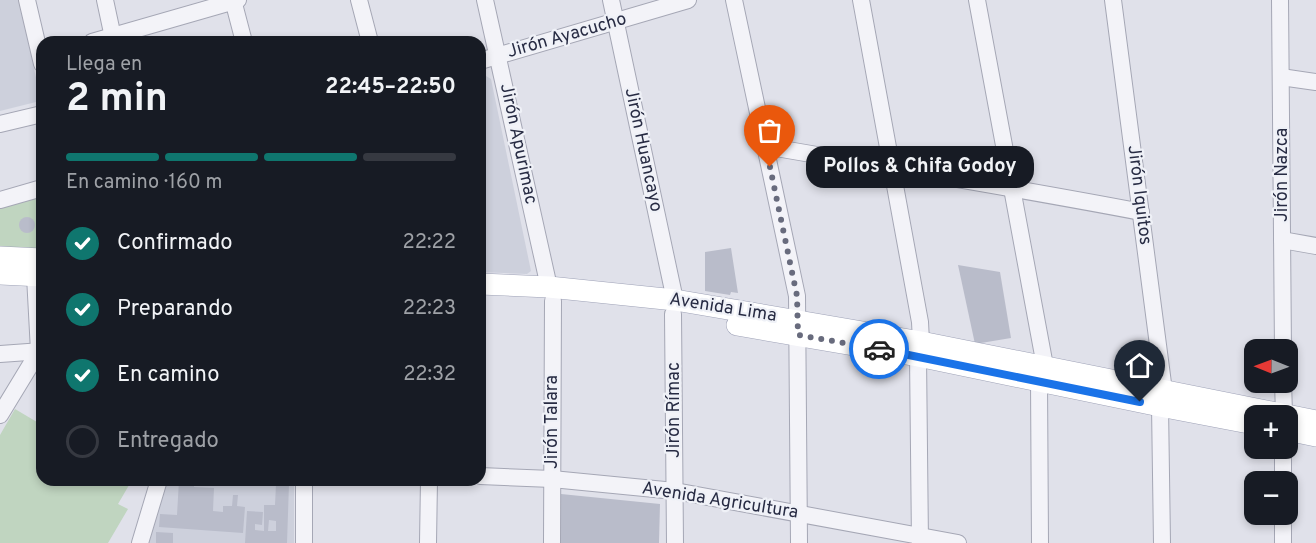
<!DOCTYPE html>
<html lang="es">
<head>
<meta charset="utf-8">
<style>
  :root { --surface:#171b24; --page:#242831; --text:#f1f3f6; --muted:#9ea1a6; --line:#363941; --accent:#0f766e }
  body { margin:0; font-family:Overpass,sans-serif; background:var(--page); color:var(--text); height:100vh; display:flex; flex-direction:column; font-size:22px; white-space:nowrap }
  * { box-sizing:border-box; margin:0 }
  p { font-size:20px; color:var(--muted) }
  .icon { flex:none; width:33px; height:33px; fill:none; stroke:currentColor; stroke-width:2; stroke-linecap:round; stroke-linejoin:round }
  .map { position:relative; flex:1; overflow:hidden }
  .sheet { position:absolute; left:36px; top:36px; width:450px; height:450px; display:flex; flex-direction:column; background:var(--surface); border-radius:18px; box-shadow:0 3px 9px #0003 }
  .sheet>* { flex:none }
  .needle { width:39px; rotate:271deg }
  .fabs { position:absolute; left:1244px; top:339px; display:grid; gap:12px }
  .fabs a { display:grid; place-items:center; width:54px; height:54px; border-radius:12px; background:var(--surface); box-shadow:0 3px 9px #0003; font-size:30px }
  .pin { position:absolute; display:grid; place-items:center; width:51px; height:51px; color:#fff; margin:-62px -26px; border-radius:50% 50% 50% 0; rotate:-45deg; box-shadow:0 0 6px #0007 }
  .pin .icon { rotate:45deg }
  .courier { position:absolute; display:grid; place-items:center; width:60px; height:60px; margin:-30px; border:4px solid #1a73e8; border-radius:50%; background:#fff; color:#222; box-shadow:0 2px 8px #0007 }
  .bubble { position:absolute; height:42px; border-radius:18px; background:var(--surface); box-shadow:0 3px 9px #0003; font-size:20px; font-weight:700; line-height:42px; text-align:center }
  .head em { font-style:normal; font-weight:700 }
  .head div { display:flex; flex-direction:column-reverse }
  .head { display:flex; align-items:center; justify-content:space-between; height:102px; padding:0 30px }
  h1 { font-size:39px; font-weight:700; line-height:45px }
  .bar { display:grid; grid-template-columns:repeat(4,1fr); gap:9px 6px; align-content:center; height:72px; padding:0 30px }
  .bar i { height:8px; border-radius:4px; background:var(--line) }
  .bar .active { background:var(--accent) }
  .bar p { grid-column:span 4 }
  ol { padding:0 30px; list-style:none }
  li { display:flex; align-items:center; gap:18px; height:66px }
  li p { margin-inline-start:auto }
  li .icon { padding:6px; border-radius:50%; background:var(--accent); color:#fff; stroke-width:4 }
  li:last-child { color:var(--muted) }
  li i { width:33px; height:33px; border:3px solid var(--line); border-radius:50% }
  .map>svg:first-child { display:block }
</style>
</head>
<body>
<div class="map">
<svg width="1316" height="543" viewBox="0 0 1316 543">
  <rect width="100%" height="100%" fill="#e0e1ea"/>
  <g fill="#cdd0dc">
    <path d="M0,0H19L40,96L36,102L0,111Z"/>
    <path d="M486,76L491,79L531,271L527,274L480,272V77Z"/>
    <path d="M167,480H274L294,481V543H149Z"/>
  </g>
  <g fill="#c0d5c0">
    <path d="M42,194V251L0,250V206Z"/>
    <path d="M15,409L42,425V480H132L118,504L128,509L108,543H0V435Z"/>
  </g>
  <g fill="#b9bcca" fill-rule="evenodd">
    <circle cx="27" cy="225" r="8"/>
    <path d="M731,248L738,293L731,292L730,295L705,291V252Z"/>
    <path d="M958,265L1000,272L1011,338L975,344Z"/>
    <path d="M179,480H194V487L214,488L213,511L223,512V506H232L233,495H238L237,506L245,507L243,533L159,527L160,514L177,515Z"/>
    <path d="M276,484H289L287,543H245L247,511L263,512L262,525L255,524V530L264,531V505H275ZM269,520L276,521V531H268Z"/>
    <path d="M561,494L660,504L659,543H561Z"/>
    <path d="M156,532L173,533V543H156Z"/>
  </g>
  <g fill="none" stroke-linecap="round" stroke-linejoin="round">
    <defs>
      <g id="minor">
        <path d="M27,0L42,64"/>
        <path d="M105,0L114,42"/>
        <path d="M233,0L244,42"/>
        <path d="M359,0L370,42"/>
        <path d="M485,0L549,287"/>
        <path d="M611,0L675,300"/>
        <path d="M734,0L797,296L799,543"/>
        <path d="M861,0L920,322L921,342"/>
        <path d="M977,0L1045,366"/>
        <path d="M1113,0L1164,391"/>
        <path d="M1280,0L1283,350"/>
        <path d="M92,42L238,0"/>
        <path d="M480,61L688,0"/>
        <path d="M1281,77L1316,82"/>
        <path d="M0,124L42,114"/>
        <path d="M765,146C890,168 1016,188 1141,212"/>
        <path d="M0,200L42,188"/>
        <path d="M1282,240L1316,246"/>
        <path d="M673,314L675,543"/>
        <path d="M0,354L42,351"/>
        <path d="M918,356L920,543"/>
        <path d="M1039,381L1040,543"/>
        <path d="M1283,382L1284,414"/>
        <path d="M1160,406L1162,543"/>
        <path d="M0,415L39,351L35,276"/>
        <path d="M1283,448V482"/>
        <path d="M480,476L552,479L675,491L958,543"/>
        <path d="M1283,514V543"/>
        <path d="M140,543L159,480"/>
        <path d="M304,543V480"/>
        <path d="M428,543L429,480"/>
        <path d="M552,543L553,301"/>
      </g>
      <g id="major">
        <path d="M0,257L42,259"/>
        <path d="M0,274L42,276"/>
        <path d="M480,284L549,287L675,300L921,342L1316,421"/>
        <path d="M737,325L918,356L1160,406L1254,424"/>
        <path d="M1287,430L1316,436"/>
      </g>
    </defs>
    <use href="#minor" stroke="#a5a7b5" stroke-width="18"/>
    <use href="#major" stroke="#9ea2b7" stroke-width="22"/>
    <use href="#minor" stroke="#f3f3f8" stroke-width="16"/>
    <use href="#major" stroke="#fff" stroke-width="21"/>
  </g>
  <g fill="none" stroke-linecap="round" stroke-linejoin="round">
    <path stroke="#686b7d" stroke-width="6" stroke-dasharray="0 10.8" d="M770,167L797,296L798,335L879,349"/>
    <path stroke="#1a73e8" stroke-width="8" d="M879,349L1140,402"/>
  </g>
  <g text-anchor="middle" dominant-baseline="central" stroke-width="4.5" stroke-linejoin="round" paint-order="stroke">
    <g font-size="18" fill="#272b43" stroke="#eff1f7">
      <text transform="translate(567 36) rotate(-16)">Jirón Ayacucho</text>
      <text transform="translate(518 144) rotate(78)">Jirón Apurimac</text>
      <text transform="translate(643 150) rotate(78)">Jirón Huancayo</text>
      <text transform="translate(1282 175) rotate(-90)">Jirón Nazca</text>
      <text transform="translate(1139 195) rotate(83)">Jirón Iquitos</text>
      <text transform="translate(723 308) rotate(9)">Avenida Lima</text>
      <text transform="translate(674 410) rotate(-90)">Jirón Rímac</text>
      <text transform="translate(552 422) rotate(-90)">Jirón Talara</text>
      <text transform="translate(720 501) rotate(9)">Avenida Agricultura</text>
    </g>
  </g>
</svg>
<div class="fabs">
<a><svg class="needle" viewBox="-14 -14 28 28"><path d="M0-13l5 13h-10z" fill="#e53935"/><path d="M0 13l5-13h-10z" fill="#9ea1a6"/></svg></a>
<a>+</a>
<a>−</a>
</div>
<div class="pin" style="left:770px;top:167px;background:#ea580c"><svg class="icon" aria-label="bag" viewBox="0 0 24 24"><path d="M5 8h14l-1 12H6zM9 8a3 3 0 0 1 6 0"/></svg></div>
<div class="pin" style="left:1140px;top:402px;background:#1f2937"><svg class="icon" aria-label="home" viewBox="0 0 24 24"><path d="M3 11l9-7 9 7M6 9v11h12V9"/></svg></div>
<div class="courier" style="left:879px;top:349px"><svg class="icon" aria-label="car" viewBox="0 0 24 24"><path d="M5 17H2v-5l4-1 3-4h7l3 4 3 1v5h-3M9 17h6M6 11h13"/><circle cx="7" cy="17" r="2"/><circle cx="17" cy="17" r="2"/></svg></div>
<div class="bubble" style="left:806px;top:146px;width:228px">Pollos &amp; Chifa Godoy</div>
<section class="sheet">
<div class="head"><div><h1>2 min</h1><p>Llega en</p></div><em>22:45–22:50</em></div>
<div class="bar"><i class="active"></i><i class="active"></i><i class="active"></i><i></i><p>En camino · 160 m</p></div>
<ol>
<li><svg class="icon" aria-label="check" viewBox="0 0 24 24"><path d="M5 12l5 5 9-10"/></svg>Confirmado<p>22:22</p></li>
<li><svg class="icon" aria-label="check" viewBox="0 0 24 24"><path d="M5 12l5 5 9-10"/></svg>Preparando<p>22:23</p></li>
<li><svg class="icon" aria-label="check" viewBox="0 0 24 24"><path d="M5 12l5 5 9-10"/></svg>En camino<p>22:32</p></li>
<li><i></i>Entregado</li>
</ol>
</section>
</div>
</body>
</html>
